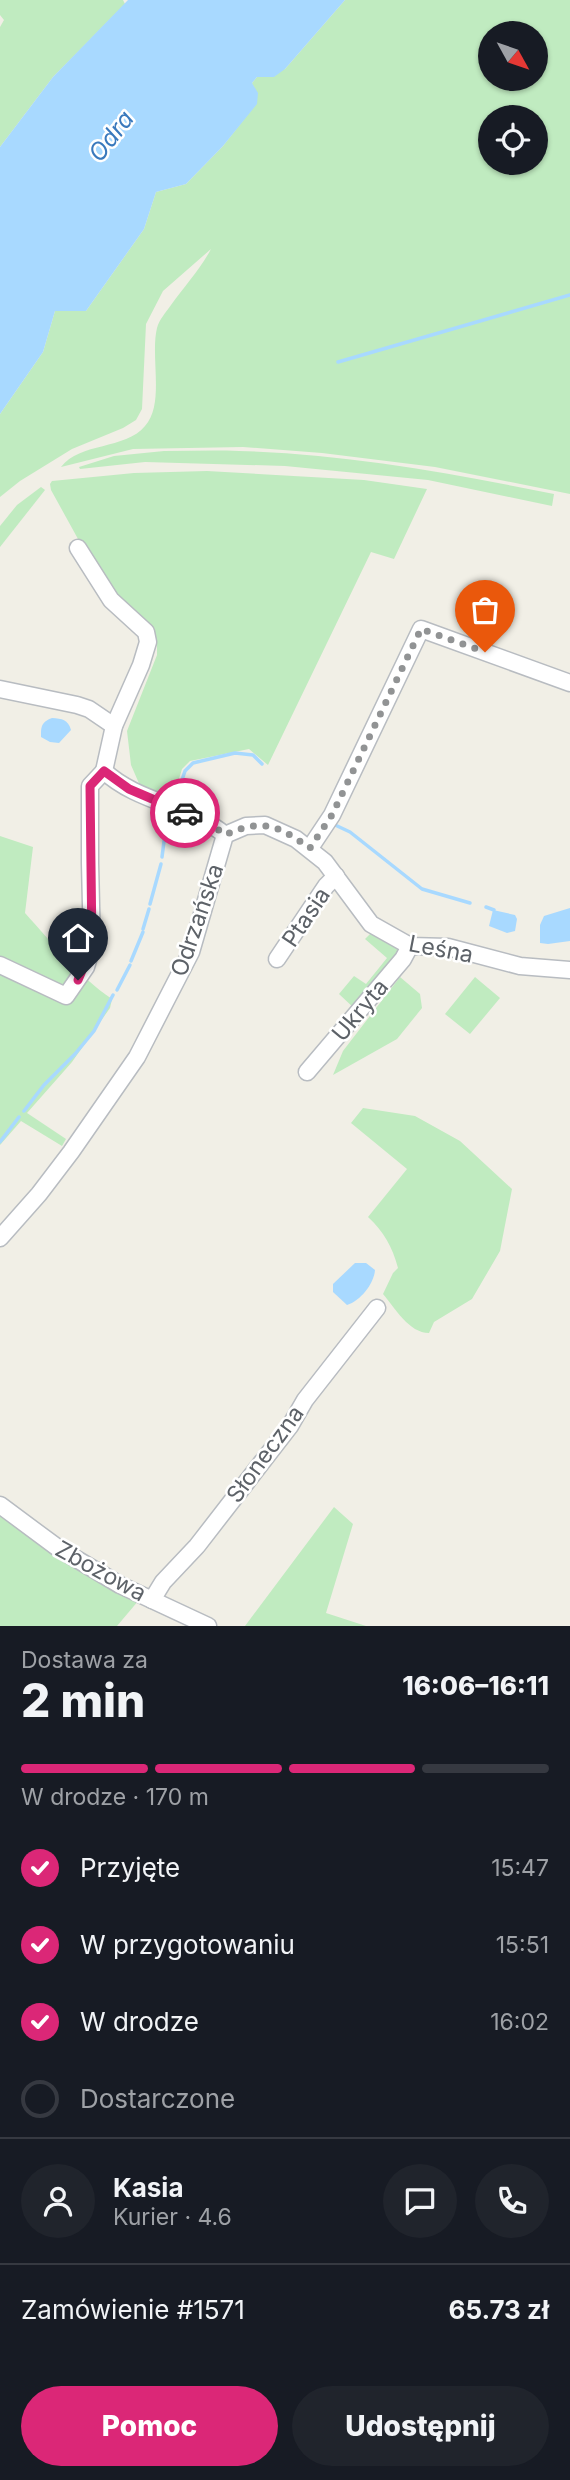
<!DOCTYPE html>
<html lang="pl">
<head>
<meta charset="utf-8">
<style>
  :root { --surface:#171b24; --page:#20242c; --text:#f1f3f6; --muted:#9ea1a6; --line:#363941; --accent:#db2777 }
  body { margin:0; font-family:Inter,sans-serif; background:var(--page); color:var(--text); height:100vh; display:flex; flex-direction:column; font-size:26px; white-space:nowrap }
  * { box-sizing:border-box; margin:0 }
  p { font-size:23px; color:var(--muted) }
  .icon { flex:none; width:38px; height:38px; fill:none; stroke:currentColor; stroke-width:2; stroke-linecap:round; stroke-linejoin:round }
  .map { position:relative; height:1626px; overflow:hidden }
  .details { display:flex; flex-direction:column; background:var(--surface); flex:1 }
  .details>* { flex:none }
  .needle { width:46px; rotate:130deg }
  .fabs { position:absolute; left:478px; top:21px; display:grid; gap:14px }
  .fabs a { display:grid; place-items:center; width:70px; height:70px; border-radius:50%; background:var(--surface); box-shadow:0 2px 5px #0004; font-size:35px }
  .pin { position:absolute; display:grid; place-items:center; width:60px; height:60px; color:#fff; margin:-72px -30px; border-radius:50% 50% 50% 0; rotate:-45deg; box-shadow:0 0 7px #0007 }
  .pin .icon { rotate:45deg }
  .courier { position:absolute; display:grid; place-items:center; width:70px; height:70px; margin:-35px; border:5px solid #db2777; border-radius:50%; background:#fff; color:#222; box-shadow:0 2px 9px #0007 }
  .overview em { font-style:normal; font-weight:800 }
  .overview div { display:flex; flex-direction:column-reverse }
  .overview { display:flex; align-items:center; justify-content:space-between; height:119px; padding:0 21px }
  h1 { font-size:46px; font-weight:800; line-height:52px }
  .bar { display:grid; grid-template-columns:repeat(4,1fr); gap:10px 7px; align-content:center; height:84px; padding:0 21px }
  .bar i { height:9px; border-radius:5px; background:var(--line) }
  .bar .selected { background:var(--accent) }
  .bar p { grid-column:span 4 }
  .line { display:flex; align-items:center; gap:18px; padding:0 21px; border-top:2px solid var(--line) }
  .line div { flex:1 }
  .round { display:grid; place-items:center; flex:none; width:74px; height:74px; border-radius:37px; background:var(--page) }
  ol { padding:0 21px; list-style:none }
  li { display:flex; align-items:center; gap:21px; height:77px }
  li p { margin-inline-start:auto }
  li .icon { padding:7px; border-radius:50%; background:var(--accent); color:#fff; stroke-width:4 }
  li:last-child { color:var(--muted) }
  li i { width:38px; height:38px; border:4px solid var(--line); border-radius:50% }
  .primary-button { display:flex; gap:14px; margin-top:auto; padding:14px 21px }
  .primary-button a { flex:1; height:80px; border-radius:42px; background:var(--accent); color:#fff; font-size:28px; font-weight:800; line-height:80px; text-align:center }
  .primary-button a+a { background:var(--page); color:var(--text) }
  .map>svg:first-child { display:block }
</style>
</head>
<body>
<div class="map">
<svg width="570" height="1626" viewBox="0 0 570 1626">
  <rect width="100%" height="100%" fill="#f1efe6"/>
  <g fill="#c0ebc0" fill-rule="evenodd">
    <path d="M0,0H123L125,4L53,77L0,147V27L4,20L0,15Z"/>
    <path d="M345,0H570V494L435,467L322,453L243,447L133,449L61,467C80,442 125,450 145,426C165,404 150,357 157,328C159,320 166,312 171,305C184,287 201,268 211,249L163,291L146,324L142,409L136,420L123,428L72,449L20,481L0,497V414L43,352L55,311H86L144,229L156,192L186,184L223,146L256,104L252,83L257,77L285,69ZM490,33H536V79H490ZM490,117H536V163H490Z"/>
    <path d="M164,451C189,451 214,450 239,451C345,454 450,473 554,494L552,506L428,480L285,466L145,462L80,469L79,467L114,456Z"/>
    <path d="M207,471L364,480L427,489L394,559L371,552L268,765L249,749L190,761L182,769L173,798L141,788L131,765L127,731L157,655V641L128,610L83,548L51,490L50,484L52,481L134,473Z"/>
    <path d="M41,487L45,490L0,547V526L17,505Z"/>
    <path d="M0,836L33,847L25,913C52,943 78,976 112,999L110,1008L72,1062L27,1113L66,1139L62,1146L21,1121L0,1145Z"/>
    <path d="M372,932L397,947L399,954L355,1009L339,994L354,976L366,984L387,958L365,939Z"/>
    <path d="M400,977L420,994L422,1008L397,1039L333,1075L343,1051Z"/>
    <path d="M475,977L500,998L470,1034L445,1014Z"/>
    <path d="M363,1108L415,1116L460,1141L512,1189L500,1251L472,1299L434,1322L429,1333C409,1333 395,1308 383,1294L393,1273L398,1268C392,1246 384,1232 368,1217L407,1169L351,1123Z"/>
    <path d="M334,1507L353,1524L326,1613L366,1626H245Z"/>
    <path d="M0,1512L139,1600L117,1626H0Z"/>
  </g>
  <g fill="#a8d9ff">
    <path d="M128,0H345L285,69L274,77H257L252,83L258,93L257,104L223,146L186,184L156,192L144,229L86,311H55L43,352L0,414V147L53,77Z"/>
    <path d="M52,718C62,719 68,719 71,730L59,743L50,742L41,737C41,727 41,722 52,718Z"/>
    <path d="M570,908V941L548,944L540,943V925L544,916Z"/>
    <path d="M493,910L515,915L517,919L515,931L507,933L489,926Z"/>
    <path d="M355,1263H366L375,1270C374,1284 360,1301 347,1305L333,1292V1284Z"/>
  </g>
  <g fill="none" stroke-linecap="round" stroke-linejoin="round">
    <g stroke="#a8d9ff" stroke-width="3.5">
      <path d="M338,362L570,295"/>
      <path d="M177,795L185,771L193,763L235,753L253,755L262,764"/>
      <path d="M333,824L350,832L422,889L470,903"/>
      <path d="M162,857L167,818"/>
      <path d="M150,904L161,864"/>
      <path d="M486,907L494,910"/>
      <path d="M143,929L149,909"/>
      <path d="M131,961L143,932"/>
      <path d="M117,990L130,965"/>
      <path d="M24,1111L44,1085L75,1054L94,1031L113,995"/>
      <path d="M0,1142L19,1117"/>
    </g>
    <defs>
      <g id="minor">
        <path d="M78,548L111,600L146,632L148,642L141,665L114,726L104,771C138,803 190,805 225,835"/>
        <path d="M0,689L77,705L89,709L114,726"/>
        <path d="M310,848L332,815L421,629L570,683"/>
        <path d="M277,959L326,886L336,876"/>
        <path d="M0,965L66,996L86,967L92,947L90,863V786L104,771"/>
        <path d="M307,1072L403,959L410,946"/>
        <path d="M0,1238L39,1194L71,1152L137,1057L191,952L225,835L246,826L265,825L296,839L325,862L371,924L410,946L448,947L520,966L570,970"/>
        <path d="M0,1505L58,1548L120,1585L208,1626"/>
        <path d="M152,1600L163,1582L197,1546L290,1426L305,1400L377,1308"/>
      </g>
    </defs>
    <use href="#minor" stroke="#b8bcc1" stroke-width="19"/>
    <use href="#minor" stroke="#fff" stroke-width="16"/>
  </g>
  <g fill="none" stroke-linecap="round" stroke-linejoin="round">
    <path stroke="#919394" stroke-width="7" stroke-dasharray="0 12.6" d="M185,813L215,827L225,835C263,818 277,825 310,848L332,815L421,629L485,652"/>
    <path stroke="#db2777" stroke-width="9" d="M78,980L92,947L90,786L104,771L129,789L185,813"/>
  </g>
  <g text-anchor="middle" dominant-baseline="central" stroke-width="5" stroke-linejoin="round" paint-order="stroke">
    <g font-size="23" fill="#5d6268" stroke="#fff">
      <text transform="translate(306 917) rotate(-56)">Ptasia</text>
      <text transform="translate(197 920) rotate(-71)">Odrzańska</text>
      <text transform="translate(441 949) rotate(11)">Leśna</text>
      <text transform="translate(360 1010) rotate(-50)">Ukryta</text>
      <text transform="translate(265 1454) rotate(-54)">Słoneczna</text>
      <text transform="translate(101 1571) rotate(29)">Zbożowa</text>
    </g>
    <g font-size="24" font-style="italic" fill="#3979bd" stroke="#fff">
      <text transform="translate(111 136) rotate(-52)">Odra</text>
    </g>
  </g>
</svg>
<div class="fabs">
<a><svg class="needle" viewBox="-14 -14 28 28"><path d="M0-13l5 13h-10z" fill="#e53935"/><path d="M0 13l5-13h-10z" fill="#9ea1a6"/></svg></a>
<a><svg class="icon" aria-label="locate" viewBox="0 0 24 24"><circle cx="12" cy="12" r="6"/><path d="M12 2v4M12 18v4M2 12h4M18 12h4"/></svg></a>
</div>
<div class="pin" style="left:485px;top:652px;background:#ea580c"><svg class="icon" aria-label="bag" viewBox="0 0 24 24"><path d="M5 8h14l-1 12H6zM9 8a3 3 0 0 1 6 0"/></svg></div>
<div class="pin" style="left:78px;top:980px;background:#1f2937"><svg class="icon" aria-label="home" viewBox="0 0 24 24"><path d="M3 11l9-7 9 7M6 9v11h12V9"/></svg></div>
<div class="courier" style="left:185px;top:813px"><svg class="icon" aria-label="car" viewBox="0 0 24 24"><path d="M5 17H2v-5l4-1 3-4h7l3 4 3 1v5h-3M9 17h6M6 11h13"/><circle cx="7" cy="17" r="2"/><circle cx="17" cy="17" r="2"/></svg></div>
</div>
<section class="details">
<div class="overview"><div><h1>2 min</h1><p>Dostawa za</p></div><em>16:06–16:11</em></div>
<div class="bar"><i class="selected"></i><i class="selected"></i><i class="selected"></i><i></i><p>W drodze · 170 m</p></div>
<ol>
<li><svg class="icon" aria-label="check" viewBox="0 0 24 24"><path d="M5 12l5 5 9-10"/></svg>Przyjęte<p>15:47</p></li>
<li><svg class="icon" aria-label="check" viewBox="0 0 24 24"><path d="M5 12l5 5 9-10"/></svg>W przygotowaniu<p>15:51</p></li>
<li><svg class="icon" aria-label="check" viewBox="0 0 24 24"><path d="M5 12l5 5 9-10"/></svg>W drodze<p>16:02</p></li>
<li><i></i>Dostarczone</li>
</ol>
<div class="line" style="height:126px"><a class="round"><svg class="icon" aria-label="person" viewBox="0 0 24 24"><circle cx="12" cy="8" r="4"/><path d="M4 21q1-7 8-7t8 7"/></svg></a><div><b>Kasia</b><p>Kurier · 4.6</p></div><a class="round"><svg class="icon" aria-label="chat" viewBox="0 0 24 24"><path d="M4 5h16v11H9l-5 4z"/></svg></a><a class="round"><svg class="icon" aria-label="phone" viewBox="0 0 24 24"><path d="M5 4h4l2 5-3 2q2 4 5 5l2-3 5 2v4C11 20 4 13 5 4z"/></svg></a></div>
<div class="line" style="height:91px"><div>Zamówienie #1571</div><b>65.73 zł</b></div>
<div class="primary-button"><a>Pomoc</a><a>Udostępnij</a></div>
</section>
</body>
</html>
